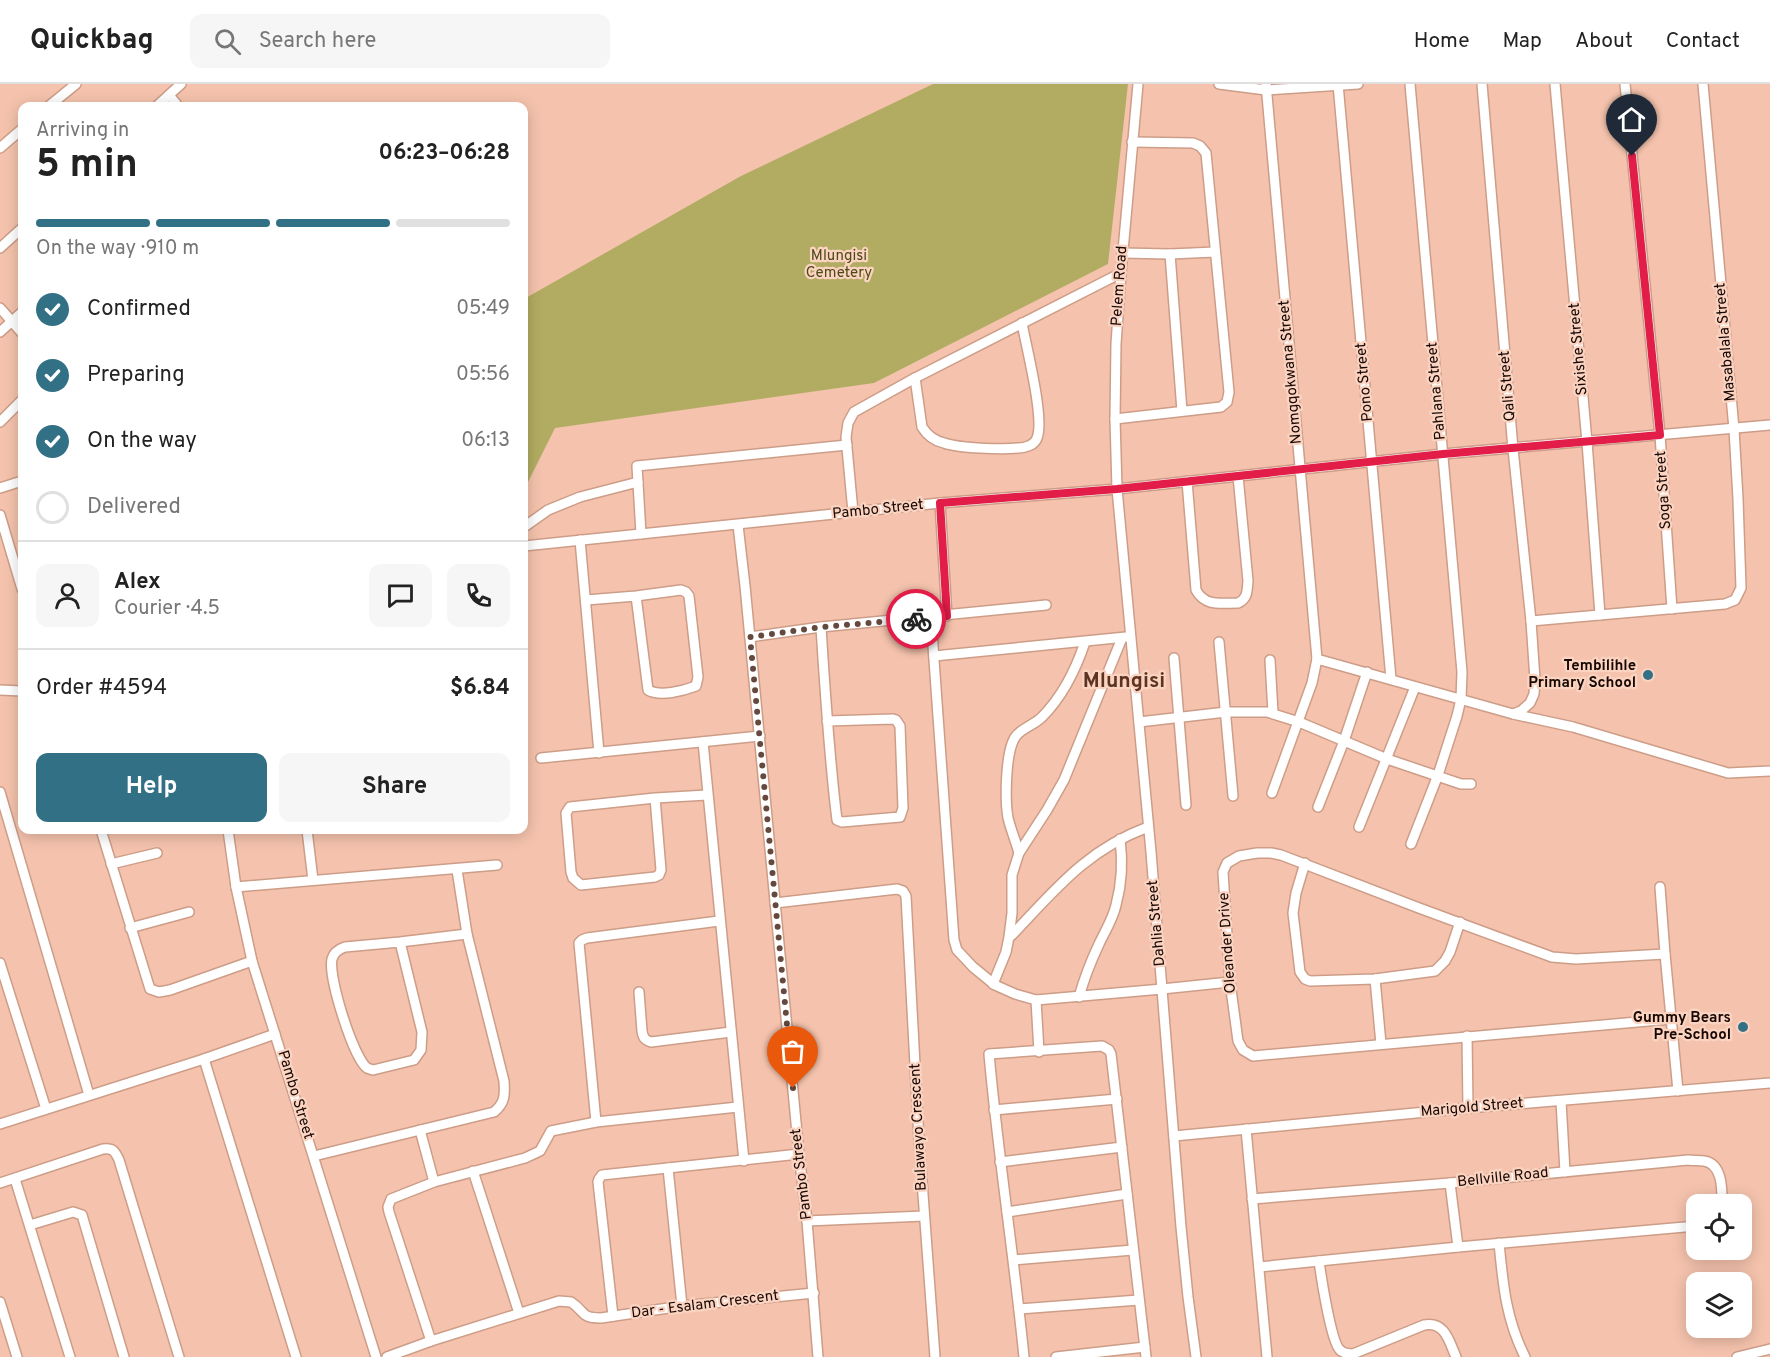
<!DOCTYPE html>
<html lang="en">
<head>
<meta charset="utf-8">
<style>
  :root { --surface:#fff; --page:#f6f6f6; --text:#222; --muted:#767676; --line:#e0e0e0; --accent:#327086 }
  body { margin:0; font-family:Overpass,sans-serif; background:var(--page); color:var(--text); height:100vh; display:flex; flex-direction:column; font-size:22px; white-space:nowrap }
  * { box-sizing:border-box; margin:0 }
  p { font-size:20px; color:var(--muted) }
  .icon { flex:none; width:33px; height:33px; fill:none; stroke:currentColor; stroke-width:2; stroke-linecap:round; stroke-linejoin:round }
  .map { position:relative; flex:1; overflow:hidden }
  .drawer { position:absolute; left:18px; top:18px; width:510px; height:732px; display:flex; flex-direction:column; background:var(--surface); border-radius:12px; box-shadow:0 3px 15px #0003 }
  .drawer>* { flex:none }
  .controls { position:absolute; left:1686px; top:1110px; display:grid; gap:12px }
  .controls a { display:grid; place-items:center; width:66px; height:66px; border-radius:12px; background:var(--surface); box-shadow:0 3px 15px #0003; font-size:30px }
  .pin { position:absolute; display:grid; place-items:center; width:51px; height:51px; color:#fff; margin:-62px -26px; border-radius:50% 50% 50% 0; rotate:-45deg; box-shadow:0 0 6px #0007 }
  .pin .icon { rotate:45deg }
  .courier { position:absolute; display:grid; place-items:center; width:60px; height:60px; margin:-30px; border:4px solid #e11d48; border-radius:50%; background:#fff; color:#222; box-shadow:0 2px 8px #0007 }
  .overview em { font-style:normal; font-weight:700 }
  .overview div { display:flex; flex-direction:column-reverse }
  .overview { display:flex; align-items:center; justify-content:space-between; height:102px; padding:0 18px }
  h1 { font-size:39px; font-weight:700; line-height:45px }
  .bar { display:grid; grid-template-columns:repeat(4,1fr); gap:9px 6px; align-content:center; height:72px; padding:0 18px }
  .bar i { height:8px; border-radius:4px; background:var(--line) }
  .bar .on { background:var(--accent) }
  .bar p { grid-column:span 4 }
  .line { display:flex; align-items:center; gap:15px; padding:0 18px; border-top:2px solid var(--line) }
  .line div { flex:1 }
  .round { display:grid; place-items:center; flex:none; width:63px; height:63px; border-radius:12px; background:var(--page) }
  ol { padding:0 18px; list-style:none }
  li { display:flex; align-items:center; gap:18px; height:66px }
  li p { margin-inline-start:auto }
  li .icon { padding:6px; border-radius:50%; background:var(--accent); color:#fff; stroke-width:4 }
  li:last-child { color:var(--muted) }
  li i { width:33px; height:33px; border:3px solid var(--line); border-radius:50% }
  .action { display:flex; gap:12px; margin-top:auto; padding:12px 18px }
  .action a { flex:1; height:69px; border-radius:12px; background:var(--accent); color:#fff; font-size:24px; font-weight:700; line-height:69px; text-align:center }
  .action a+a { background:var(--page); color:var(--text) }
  header { display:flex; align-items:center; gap:36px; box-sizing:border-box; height:84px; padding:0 30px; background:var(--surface); border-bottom:2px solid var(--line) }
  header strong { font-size:28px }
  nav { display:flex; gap:33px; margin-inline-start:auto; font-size:21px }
  .search { width:420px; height:54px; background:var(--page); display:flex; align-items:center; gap:15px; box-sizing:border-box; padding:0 21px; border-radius:12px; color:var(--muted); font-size:22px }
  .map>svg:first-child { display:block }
</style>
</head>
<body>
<header>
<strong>Quickbag</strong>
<div class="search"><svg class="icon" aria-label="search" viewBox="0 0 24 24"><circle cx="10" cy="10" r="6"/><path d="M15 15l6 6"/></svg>Search here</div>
<nav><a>Home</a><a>Map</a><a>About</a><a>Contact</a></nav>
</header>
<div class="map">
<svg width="1770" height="1273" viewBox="0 0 1770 1273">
  <rect width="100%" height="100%" fill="#f5c3ad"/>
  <path fill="#b2ac62" d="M933,0H1128L1108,180L874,299L555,344L524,406V215L741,92Z"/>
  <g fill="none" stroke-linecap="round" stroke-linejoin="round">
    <defs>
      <g id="minor">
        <path d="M1138,0L1121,189L1116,260L1115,335L1117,405L1151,768L1181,1143L1188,1213L1196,1273"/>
        <path d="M1219,0L1266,6L1358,0"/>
        <path d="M1266,0L1317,575L1312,599L1272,709"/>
        <path d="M1338,0L1391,595"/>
        <path d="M1410,0L1462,588L1461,615L1457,632L1438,691L1411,760"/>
        <path d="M1482,0L1513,365L1531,537L1535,596L1534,610L1530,619L1521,627L1513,630"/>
        <path d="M1555,0L1587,358L1600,531"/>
        <path d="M1625,0L1660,351L1672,525"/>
        <path d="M169,11L178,22"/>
        <path d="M49,22L76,0"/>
        <path d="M157,22L181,0"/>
        <path d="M0,64L22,45"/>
        <path d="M0,164L22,144"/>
        <path d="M1122,169L1170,170L1215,168"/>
        <path d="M1170,170L1182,327"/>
        <path d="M0,224L22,249"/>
        <path d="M0,248L22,228"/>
        <path d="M915,294L922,343C927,351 935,357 944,359C958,364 1002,366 1018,364C1025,364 1035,361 1037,354C1045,335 1026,262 1022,239"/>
        <path d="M1115,335L1221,323L1227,318L1229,308L1206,69L1200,62L1193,59L1132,58"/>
        <path d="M0,338L22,316"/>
        <path d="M1187,397L1196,506C1205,523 1221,519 1238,519C1248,515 1247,506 1248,497L1238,392"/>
        <path d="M0,404L22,397"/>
        <path d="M940,419L947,532"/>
        <path d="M853,428L846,353L848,339L854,328L915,294L1121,189"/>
        <path d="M0,431L22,505"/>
        <path d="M738,441L745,502L799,1070L807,1137L818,1273"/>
        <path d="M524,443L548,426L580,413L638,398"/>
        <path d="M641,450L637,382L847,361"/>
        <path d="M580,456L599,669"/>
        <path d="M524,462L940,419L1117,405L1443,370L1770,341"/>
        <path d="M586,516L636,512L681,506L686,508L689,512L698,593L696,602C683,607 660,613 648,606L636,512"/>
        <path d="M931,534L954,856L957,866L973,883L995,901L1015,910L1036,916L1162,905L1230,898"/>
        <path d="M1531,537L1725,520L1735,516L1741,504L1738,415L1734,345L1703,0"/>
        <path d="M821,543C825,607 829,672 837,736L842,738L900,733L903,724L900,642L896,636L893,635L827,637"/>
        <path d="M750,553L821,543L1046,521"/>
        <path d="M1219,558L1233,712"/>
        <path d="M934,572L1126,553"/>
        <path d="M1174,574L1186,721"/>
        <path d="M1317,575L1513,630L1573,643L1728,689L1770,687"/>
        <path d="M1270,576L1273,629"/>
        <path d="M0,606L22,607"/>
        <path d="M1139,638L1226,628H1267L1299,638L1387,675L1461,700H1471"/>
        <path d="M703,658L744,1077"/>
        <path d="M541,674L760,652"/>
        <path d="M0,708L89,1011"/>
        <path d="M655,714L661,786L659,791L655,793L581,801L573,794L571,788L566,729L570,723L655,714L707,711"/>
        <path d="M1318,723L1344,657L1367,588"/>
        <path d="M1359,743L1415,603"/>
        <path d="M101,746L150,905L159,908L170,906L252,877"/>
        <path d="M228,746L236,803L252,877L376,1273"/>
        <path d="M307,746L313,796"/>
        <path d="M1019,769C1016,758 1011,746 1008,734C1005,717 1005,666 1016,652C1022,644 1034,641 1042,633C1062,613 1076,585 1085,558"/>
        <path d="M1305,779L1296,809L1293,829L1300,888L1305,895L1310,897L1375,895L1435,887L1445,877L1450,868L1460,838"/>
        <path d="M111,780L157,769"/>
        <path d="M236,803L497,781"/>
        <path d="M1660,803L1665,870L1678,1007"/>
        <path d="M775,819L897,805L903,807L906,812L919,1056L935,1273"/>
        <path d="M130,844L189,828"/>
        <path d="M1011,852C1055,806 1086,766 1148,743"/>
        <path d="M400,858L422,948L421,966L414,976L373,986L367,984C353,973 328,893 332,875C334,868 339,865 345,863L400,858L467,850"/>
        <path d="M1665,870L1576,875L1552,873L1419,824L1281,771L1271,769H1257L1239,772L1227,779L1223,788L1230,898L1238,957L1243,966L1253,972L1671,935"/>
        <path d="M0,879L46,1025"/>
        <path d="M1375,895L1381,960"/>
        <path d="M993,900L1006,868L1009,853L1012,829V791L1019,769L1047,726L1064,696L1122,554"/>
        <path d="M639,908L642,947C643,954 645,956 651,958L731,948"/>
        <path d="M1079,913C1084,895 1091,877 1099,860C1105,847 1113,835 1116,821C1122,799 1123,778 1120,755"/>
        <path d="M1036,916L1039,968"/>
        <path d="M1467,952L1468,1024"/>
        <path d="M204,975L296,1273"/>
        <path d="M1561,1017L1565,1088"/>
        <path d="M994,1026L1117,1015"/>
        <path d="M596,1038L579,859L582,856L587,854L719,837"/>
        <path d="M0,1040L204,975L275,950"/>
        <path d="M1246,1045L1267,1273"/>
        <path d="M420,1046L434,1098"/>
        <path d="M1174,1052L1468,1024L1770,999"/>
        <path d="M314,1072L494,1028C505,1019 505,1011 504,997L467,850L457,786"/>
        <path d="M1000,1078L1122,1063"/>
        <path d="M668,1084L682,1222"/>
        <path d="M473,1087L519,1229"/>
        <path d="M15,1095L70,1273"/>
        <path d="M0,1099L103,1065C113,1064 115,1067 119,1076L179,1273"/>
        <path d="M1450,1099L1458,1163"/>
        <path d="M1252,1115L1450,1099L1688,1076C1693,1077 1699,1076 1704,1077C1723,1080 1722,1106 1722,1120"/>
        <path d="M1007,1128L1127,1110"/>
        <path d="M807,1137L924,1132"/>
        <path d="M30,1141L73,1128L82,1131L124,1273"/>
        <path d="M1499,1159C1503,1201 1506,1235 1525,1273"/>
        <path d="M1014,1176L1133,1166"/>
        <path d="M1319,1177C1321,1192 1331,1258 1340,1266C1344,1270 1349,1270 1353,1270L1424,1241C1445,1237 1449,1257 1456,1273"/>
        <path d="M1259,1183L1458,1163L1696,1142"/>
        <path d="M0,1218L17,1273"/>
        <path d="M1019,1225L1139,1216"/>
        <path d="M613,1232L598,1098L599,1095L602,1091L799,1070"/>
        <path d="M431,1257L389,1128L388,1123L391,1115L434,1098L525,1074L540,1067L551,1047L596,1038L738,1023"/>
        <path d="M387,1273L431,1257L559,1217L571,1218C586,1228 580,1234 601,1234L682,1222L814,1209"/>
        <path d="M1024,1273C1014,1172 998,1071 989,970L1102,962L1109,966L1111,970L1146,1273"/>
        <path d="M1056,1273L1145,1263"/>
        <path d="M1737,1273L1770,1265"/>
      </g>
    </defs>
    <use href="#minor" stroke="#cd9d88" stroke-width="12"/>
    <use href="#minor" stroke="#fff" stroke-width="9"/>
  </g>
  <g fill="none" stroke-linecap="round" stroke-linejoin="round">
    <path stroke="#65493e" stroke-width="6" stroke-dasharray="0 10.8" d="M793,1004L750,553L821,543L916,535"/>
    <path stroke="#e11d48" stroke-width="8" d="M916,535L947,532L940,419L1117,405L1443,370L1660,351L1632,72"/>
  </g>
  <g fill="#327086" stroke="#fbd3c1" stroke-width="2">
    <circle cx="1648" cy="591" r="6"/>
    <circle cx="1743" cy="943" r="6"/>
  </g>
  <g text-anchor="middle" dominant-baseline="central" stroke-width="4.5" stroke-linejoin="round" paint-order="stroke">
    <g font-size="15" fill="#4d4917" stroke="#fbd3c1">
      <text x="839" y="172">Mlungisi<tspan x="839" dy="17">Cemetery</tspan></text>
    </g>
    <g font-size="15" fill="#180803" stroke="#fbd3c1">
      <text transform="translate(1120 202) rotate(-86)">Pelem Road</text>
      <text transform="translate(1726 258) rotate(-95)">Masabalala Street</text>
      <text transform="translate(1579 265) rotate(-95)">Sixishe Street</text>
      <text transform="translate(1291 288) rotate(-95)">Nomgqokwana Street</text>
      <text transform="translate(1365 298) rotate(-95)">Pono Street</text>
      <text transform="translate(1508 302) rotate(-95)">Qali Street</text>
      <text transform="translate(1437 307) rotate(-95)">Pahlana Street</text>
      <text transform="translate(1664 406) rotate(-94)">Soga Street</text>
      <text transform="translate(878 426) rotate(-6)">Pambo Street</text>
      <text transform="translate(1157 839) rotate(-95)">Dahlia Street</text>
      <text transform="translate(1228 859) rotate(-94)">Oleander Drive</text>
      <text transform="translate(295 1011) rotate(73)">Pambo Street</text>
      <text transform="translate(1472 1024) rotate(-5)">Marigold Street</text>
      <text transform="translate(919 1043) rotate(-93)">Bulawayo Crescent</text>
      <text transform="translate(802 1090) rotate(-97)">Pambo Street</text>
      <text transform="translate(1503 1094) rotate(-6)">Bellville Road</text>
      <text transform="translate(705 1221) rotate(-7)">Dar - Esalam Crescent</text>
    </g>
    <g font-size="15" font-weight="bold" fill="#180803" stroke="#fbd3c1" text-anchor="end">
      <text x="1636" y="582">Tembilihle<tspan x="1636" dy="17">Primary School</tspan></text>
      <text x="1731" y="934">Gummy Bears<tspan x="1731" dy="17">Pre-School</tspan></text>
    </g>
    <g font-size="21" font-weight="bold" fill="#5c3421" stroke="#fbd3c1">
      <text x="1124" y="597">Mlungisi</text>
    </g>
  </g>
</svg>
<div class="controls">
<a><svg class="icon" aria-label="locate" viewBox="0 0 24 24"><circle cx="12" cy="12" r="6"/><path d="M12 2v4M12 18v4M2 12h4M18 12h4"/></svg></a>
<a><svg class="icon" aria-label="layers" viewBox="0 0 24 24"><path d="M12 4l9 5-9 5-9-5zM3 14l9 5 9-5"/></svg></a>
</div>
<div class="pin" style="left:793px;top:1004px;background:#ea580c"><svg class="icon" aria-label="bag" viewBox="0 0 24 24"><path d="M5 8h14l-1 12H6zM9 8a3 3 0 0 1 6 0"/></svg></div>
<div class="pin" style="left:1632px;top:72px;background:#1f2937"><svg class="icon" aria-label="home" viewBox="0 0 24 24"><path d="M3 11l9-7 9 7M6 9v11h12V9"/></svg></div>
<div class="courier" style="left:916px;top:535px"><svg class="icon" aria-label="bike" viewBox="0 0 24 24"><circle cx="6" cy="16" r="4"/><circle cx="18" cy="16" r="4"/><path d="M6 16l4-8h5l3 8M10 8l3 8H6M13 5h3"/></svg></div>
<section class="drawer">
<div class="overview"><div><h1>5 min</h1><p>Arriving in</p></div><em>06:23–06:28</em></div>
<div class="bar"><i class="on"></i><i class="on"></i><i class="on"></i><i></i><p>On the way · 910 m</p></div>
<ol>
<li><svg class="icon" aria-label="check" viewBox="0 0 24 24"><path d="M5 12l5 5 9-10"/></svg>Confirmed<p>05:49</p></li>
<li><svg class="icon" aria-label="check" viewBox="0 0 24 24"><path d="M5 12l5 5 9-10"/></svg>Preparing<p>05:56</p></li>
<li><svg class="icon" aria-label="check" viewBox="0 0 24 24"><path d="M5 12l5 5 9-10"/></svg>On the way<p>06:13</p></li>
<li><i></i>Delivered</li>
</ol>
<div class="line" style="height:108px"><a class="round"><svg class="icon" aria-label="person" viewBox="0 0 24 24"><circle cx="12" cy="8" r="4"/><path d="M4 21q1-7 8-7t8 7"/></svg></a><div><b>Alex</b><p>Courier · 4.5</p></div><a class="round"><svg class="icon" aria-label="chat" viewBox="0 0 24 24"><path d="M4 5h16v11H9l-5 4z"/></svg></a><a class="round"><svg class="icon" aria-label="phone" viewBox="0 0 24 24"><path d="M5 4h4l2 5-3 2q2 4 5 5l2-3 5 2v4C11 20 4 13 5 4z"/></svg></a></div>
<div class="line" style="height:78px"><div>Order #4594</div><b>$6.84</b></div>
<div class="action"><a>Help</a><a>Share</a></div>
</section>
</div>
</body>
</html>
